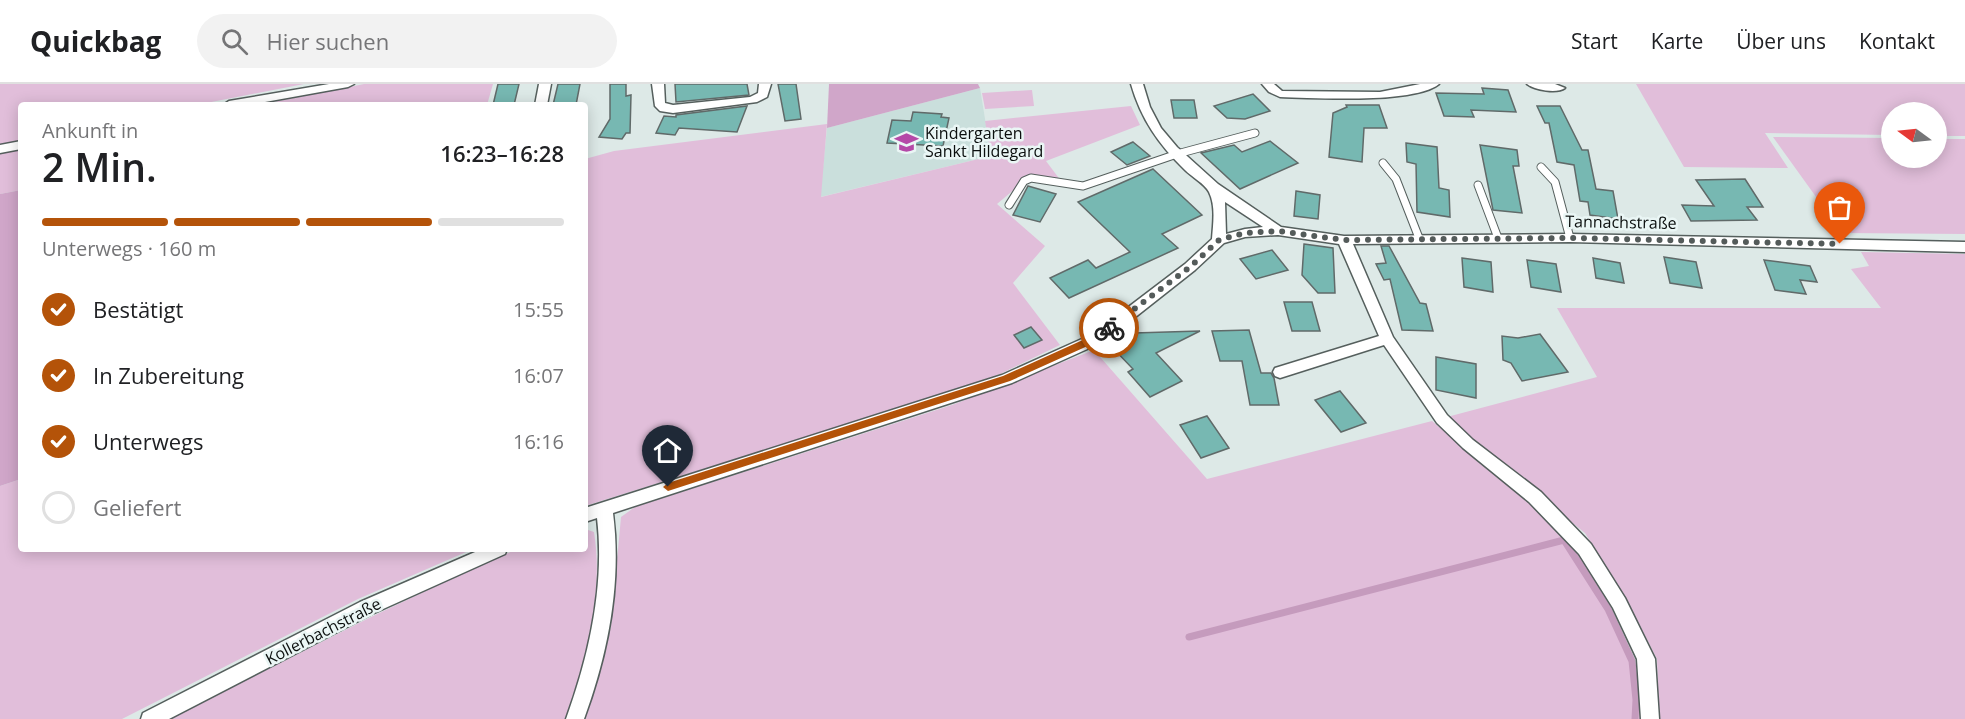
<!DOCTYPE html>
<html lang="de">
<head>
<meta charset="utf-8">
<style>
  :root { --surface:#fff; --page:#f2f2f2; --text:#202124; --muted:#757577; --line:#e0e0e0; --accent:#b45309 }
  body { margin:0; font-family:"Open Sans",sans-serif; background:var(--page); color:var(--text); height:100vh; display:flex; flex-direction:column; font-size:22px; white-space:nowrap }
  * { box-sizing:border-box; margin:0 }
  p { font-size:20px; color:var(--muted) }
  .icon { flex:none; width:33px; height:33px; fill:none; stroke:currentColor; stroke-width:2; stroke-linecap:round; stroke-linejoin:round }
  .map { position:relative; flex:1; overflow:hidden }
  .panel { position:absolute; left:18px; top:18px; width:570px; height:450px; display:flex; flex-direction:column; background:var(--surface); border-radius:6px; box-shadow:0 3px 15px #0003 }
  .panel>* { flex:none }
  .needle { width:39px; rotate:285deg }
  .fabs { position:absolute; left:1881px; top:18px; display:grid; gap:12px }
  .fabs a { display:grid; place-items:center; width:66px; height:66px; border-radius:50%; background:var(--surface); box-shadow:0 3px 15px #0003; font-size:30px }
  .pin { position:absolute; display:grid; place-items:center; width:51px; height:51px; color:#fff; margin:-62px -26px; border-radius:50% 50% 50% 0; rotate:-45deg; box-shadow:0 0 6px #0007 }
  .pin .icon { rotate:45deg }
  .courier { position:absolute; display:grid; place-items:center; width:60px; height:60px; margin:-30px; border:4px solid #b45309; border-radius:50%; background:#fff; color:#222; box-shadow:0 2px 8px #0007 }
  .head em { font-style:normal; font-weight:600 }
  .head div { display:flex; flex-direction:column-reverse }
  .head { display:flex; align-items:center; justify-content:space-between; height:102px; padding:0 24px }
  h1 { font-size:39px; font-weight:600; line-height:45px }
  .bar { display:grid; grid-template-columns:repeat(4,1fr); gap:9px 6px; align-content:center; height:72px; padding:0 24px }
  .bar i { height:8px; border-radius:4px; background:var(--line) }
  .bar .on { background:var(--accent) }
  .bar p { grid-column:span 4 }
  ol { padding:0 24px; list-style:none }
  li { display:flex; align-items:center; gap:18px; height:66px }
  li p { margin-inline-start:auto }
  li .icon { padding:6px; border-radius:50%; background:var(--accent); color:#fff; stroke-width:4 }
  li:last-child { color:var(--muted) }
  li i { width:33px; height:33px; border:3px solid var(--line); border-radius:50% }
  header { display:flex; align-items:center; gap:36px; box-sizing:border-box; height:84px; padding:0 30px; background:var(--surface); border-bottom:2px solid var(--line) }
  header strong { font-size:28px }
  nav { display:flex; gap:33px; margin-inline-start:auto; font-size:21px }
  .search { width:420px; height:54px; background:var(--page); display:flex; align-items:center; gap:15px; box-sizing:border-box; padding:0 21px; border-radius:33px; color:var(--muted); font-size:22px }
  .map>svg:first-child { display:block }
</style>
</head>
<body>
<header>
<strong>Quickbag</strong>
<div class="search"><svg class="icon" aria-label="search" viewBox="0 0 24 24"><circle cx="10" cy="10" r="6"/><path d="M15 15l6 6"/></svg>Hier suchen</div>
<nav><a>Start</a><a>Karte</a><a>Über uns</a><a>Kontakt</a></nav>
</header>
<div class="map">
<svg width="1965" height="635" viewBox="0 0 1965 635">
  <rect width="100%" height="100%" fill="#dde9e7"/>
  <path fill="#cadfdc" d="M980,4L991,72L820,113L827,44Z"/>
  <g fill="#e1beda">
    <path d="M0,0H304L196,21H21V58L0,62Z"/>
    <path d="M364,0H493L487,21H259Z"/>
    <path d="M1636,0H1965V52H1937L1936,28H1892L1891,51L1765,49L1788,84L1684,83Z"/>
    <path d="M1032,6L1034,22L985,25L982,9Z"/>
    <path d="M1131,22L1140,41L1046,77L1061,97L1030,92L997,120L1045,162L1013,199L1060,261L1000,290L947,309L585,422V75L614,67L827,40L821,113L991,72L985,37Z"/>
    <path d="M1773,53L1891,54L1892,74H1936L1937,55H1965V150L1842,149Z"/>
    <path d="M21,64V106L0,110V68Z"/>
    <path d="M1861,168L1965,170V635H1659L1657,575L1627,517L1585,449L1471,357L1447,333L1597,293L1557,224H1881L1851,185L1869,182Z"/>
    <path d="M1094,266L1207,395L1432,337C1481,379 1536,417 1577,468C1592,487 1605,513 1616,535C1633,571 1642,594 1640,635H585L595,605L611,542L621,433L635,423L952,321Z"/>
    <path d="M21,395V465H473L358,515L122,635H0V402Z"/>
    <path d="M585,445L594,448C604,510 586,577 565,635H170L371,533L493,475L518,465H585Z"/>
  </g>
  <g fill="#d0a6c9">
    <path d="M829,0H978L980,4L827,44Z"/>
    <path d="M21,106V395L0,402V110Z"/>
  </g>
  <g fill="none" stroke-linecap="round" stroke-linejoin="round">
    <path stroke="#c59bbd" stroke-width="7" d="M1189,553L1564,456L1608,525L1632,577L1636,616L1635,635"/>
  </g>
  <g fill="#77b8b2" stroke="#606a69" stroke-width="1.5">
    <path d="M498,0H519L514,21H493Z"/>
    <path d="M558,0H580L576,21H553Z"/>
    <path d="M610,0H626V12L631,11L630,49H626L622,55L599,53L610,35Z"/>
    <path d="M675,0H747L749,11L676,18Z"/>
    <path d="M778,0H796L801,35L785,37Z"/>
    <path d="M1482,4L1508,6L1516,28L1471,26L1474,33L1444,32L1436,9L1484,10Z"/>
    <path d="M1253,10L1270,27L1245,35L1227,34L1214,22Z"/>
    <path d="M1171,16H1194L1197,34H1174Z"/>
    <path d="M1346,21H1379L1387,44H1364L1362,78L1329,73L1333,29L1347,23Z"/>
    <path d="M747,22L737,48L679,44L675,51L656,49L664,32L676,33V31Z"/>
    <path d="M1537,22H1560L1582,66H1588L1596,105L1613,107L1618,135L1590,131L1588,118L1580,117L1574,81L1557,78L1549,39H1545Z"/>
    <path d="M913,28L942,30L941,33L949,34L943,62L887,59L892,36L911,37Z"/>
    <path d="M1270,57L1298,79L1240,105L1201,69L1234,61L1242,68Z"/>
    <path d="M1133,58L1150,72L1127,81L1111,68Z"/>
    <path d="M1406,59L1437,63L1439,104L1449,106L1450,133L1417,128L1416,80L1407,78Z"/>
    <path d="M1480,61L1517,66L1519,82H1513L1522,129L1493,126Z"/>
    <path d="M1153,85L1202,131L1162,150L1178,164L1069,214L1050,194L1088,176L1096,184L1130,168L1078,118Z"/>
    <path d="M1745,95L1763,123H1747L1757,136L1691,137L1682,121L1714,122L1696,96Z"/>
    <path d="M1028,102L1056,110L1040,138L1013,131Z"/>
    <path d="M1296,107L1320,111L1318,135L1294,132Z"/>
    <path d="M1304,160L1333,164L1335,209H1318L1302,191Z"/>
    <path d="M1381,162H1389L1420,219L1426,220L1433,247L1402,246L1390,195L1384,196L1376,180L1386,179Z"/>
    <path d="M1272,166L1288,186L1256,195L1240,175Z"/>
    <path d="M1664,173L1696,178L1702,204L1670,199Z"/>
    <path d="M1462,174L1491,178L1493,208L1464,203Z"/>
    <path d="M1593,174L1620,179L1624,199L1596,194Z"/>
    <path d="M1527,176L1556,180L1561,208L1531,203Z"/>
    <path d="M1764,176L1810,182L1817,198L1800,196L1806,210L1775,206Z"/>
    <path d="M1284,218H1312L1320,247H1292Z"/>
    <path d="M1031,243L1042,256L1024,264L1014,251Z"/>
    <path d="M1249,246L1261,289H1271L1274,294L1279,321H1250L1242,277H1220L1212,247Z"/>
    <path d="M1200,247L1156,269L1182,297L1150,313L1128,288L1133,285L1110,261L1134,249Z"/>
    <path d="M1540,250L1568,288L1522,297L1511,279L1503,276L1502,252L1518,254Z"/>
    <path d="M1436,273L1476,280V314L1436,306Z"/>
    <path d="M1340,307L1366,339L1341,348L1315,316Z"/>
    <path d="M1207,332L1229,364L1201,374L1180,341Z"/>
  </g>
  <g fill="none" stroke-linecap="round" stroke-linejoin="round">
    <defs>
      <g id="service">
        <path d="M1383,79L1396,95L1419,154"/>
        <path d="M1541,83L1555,98L1570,154"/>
        <path d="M1478,101L1498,154"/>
        <path d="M1009,121L1024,97L1031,94L1083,102L1177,70L1255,49"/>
      </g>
      <g id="minor">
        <path d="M329,0H354L348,3L249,21H223L229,17Z"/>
        <path d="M539,0H551L547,21H535Z"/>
        <path d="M652,0H664L665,19L673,21L750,13L758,9L759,0H771L767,13L757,18L673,29L660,27L655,22Z"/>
        <path d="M1131,0H1143L1150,23L1161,44L1177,63L1218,100L1281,143L1344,152L1570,150L1965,158V168L1570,158L1353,160L1393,253L1447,331L1473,356L1541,408L1591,460L1625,514L1655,575L1659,635H1641L1637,575L1613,524L1579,470L1529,418L1463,364L1437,339L1384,261L1280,294L1275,292L1273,288L1275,284L1379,252L1339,160L1278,151L1245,153L1224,159L1195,186L1124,242L1094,262L1012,299L613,429C622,498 608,570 584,635H566C589,572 605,501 597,434L585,438V424L1002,291L1084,254L1114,234L1185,180L1212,155C1213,140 1216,122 1209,108C1205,100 1192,93 1185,86C1159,61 1141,35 1131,0ZM1225,118L1263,143L1245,145L1226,150Z"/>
        <path d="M1262,0H1274L1282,7L1380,8L1420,0H1439C1415,20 1314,14 1280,13L1269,8Z"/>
        <path d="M1527,0H1555L1565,4C1557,10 1535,6 1527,0Z"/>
        <path d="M21,57V65L0,69V61Z"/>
        <path d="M482,465H507L505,470L372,530L169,635H141L143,629L360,518Z"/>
      </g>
    </defs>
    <use href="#service" stroke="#555f5d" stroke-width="9"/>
    <use href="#minor" stroke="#555f5d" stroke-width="3"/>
    <use href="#service" stroke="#fff" stroke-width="7"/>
    <use href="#minor" fill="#fff" fill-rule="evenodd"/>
  </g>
  <path fill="#b45309" d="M1109,241L1113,242V246L1092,260L1010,297L668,407L663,403L668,399L1003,292L1085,255Z"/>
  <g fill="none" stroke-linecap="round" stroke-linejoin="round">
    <path stroke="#545b5a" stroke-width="6" stroke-dasharray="0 10.8" d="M1109,244L1190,183L1219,156L1245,149L1278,147L1344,156L1570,154L1840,160"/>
  </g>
  <defs>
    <symbol id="school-bare" viewBox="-9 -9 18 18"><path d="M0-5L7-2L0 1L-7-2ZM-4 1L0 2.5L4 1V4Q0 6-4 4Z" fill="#b549a8" stroke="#eaf6f5" stroke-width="2.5" paint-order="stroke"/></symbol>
  </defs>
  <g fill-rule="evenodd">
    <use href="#school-bare" x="890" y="42" width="33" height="33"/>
  </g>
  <g text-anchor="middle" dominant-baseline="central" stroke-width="5" stroke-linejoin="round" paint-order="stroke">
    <g font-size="16" fill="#0b0f0e" stroke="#eaf6f5" text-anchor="start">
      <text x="925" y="49">Kindergarten<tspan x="925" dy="18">Sankt Hildegard</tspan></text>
    </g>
    <g font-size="16" fill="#0b0f0e" stroke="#eaf6f5">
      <text transform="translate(1621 138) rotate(1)">Tannachstraße</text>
      <text transform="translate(323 547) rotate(-27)">Kollerbachstraße</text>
    </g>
  </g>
</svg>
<div class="fabs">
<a><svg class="needle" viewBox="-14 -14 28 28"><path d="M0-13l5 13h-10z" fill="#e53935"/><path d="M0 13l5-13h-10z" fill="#757577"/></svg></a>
</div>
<div class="pin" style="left:1840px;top:160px;background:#ea580c"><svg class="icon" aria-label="bag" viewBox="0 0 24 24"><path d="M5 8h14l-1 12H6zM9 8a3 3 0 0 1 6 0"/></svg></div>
<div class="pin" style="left:668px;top:403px;background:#1f2937"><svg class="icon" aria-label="home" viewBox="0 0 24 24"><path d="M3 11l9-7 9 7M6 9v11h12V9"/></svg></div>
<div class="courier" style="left:1109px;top:244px"><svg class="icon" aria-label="bike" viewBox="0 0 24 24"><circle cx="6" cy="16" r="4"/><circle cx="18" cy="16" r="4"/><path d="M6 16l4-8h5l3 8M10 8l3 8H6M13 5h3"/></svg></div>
<section class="panel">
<div class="head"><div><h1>2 Min.</h1><p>Ankunft in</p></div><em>16:23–16:28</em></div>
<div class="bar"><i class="on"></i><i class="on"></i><i class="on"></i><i></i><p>Unterwegs · 160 m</p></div>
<ol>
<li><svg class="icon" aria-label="check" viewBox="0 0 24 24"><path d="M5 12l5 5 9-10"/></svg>Bestätigt<p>15:55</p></li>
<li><svg class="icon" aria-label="check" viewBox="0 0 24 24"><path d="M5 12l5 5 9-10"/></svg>In Zubereitung<p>16:07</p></li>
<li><svg class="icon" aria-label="check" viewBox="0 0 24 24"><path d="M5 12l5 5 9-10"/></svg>Unterwegs<p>16:16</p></li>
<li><i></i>Geliefert</li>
</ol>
</section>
</div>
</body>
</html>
